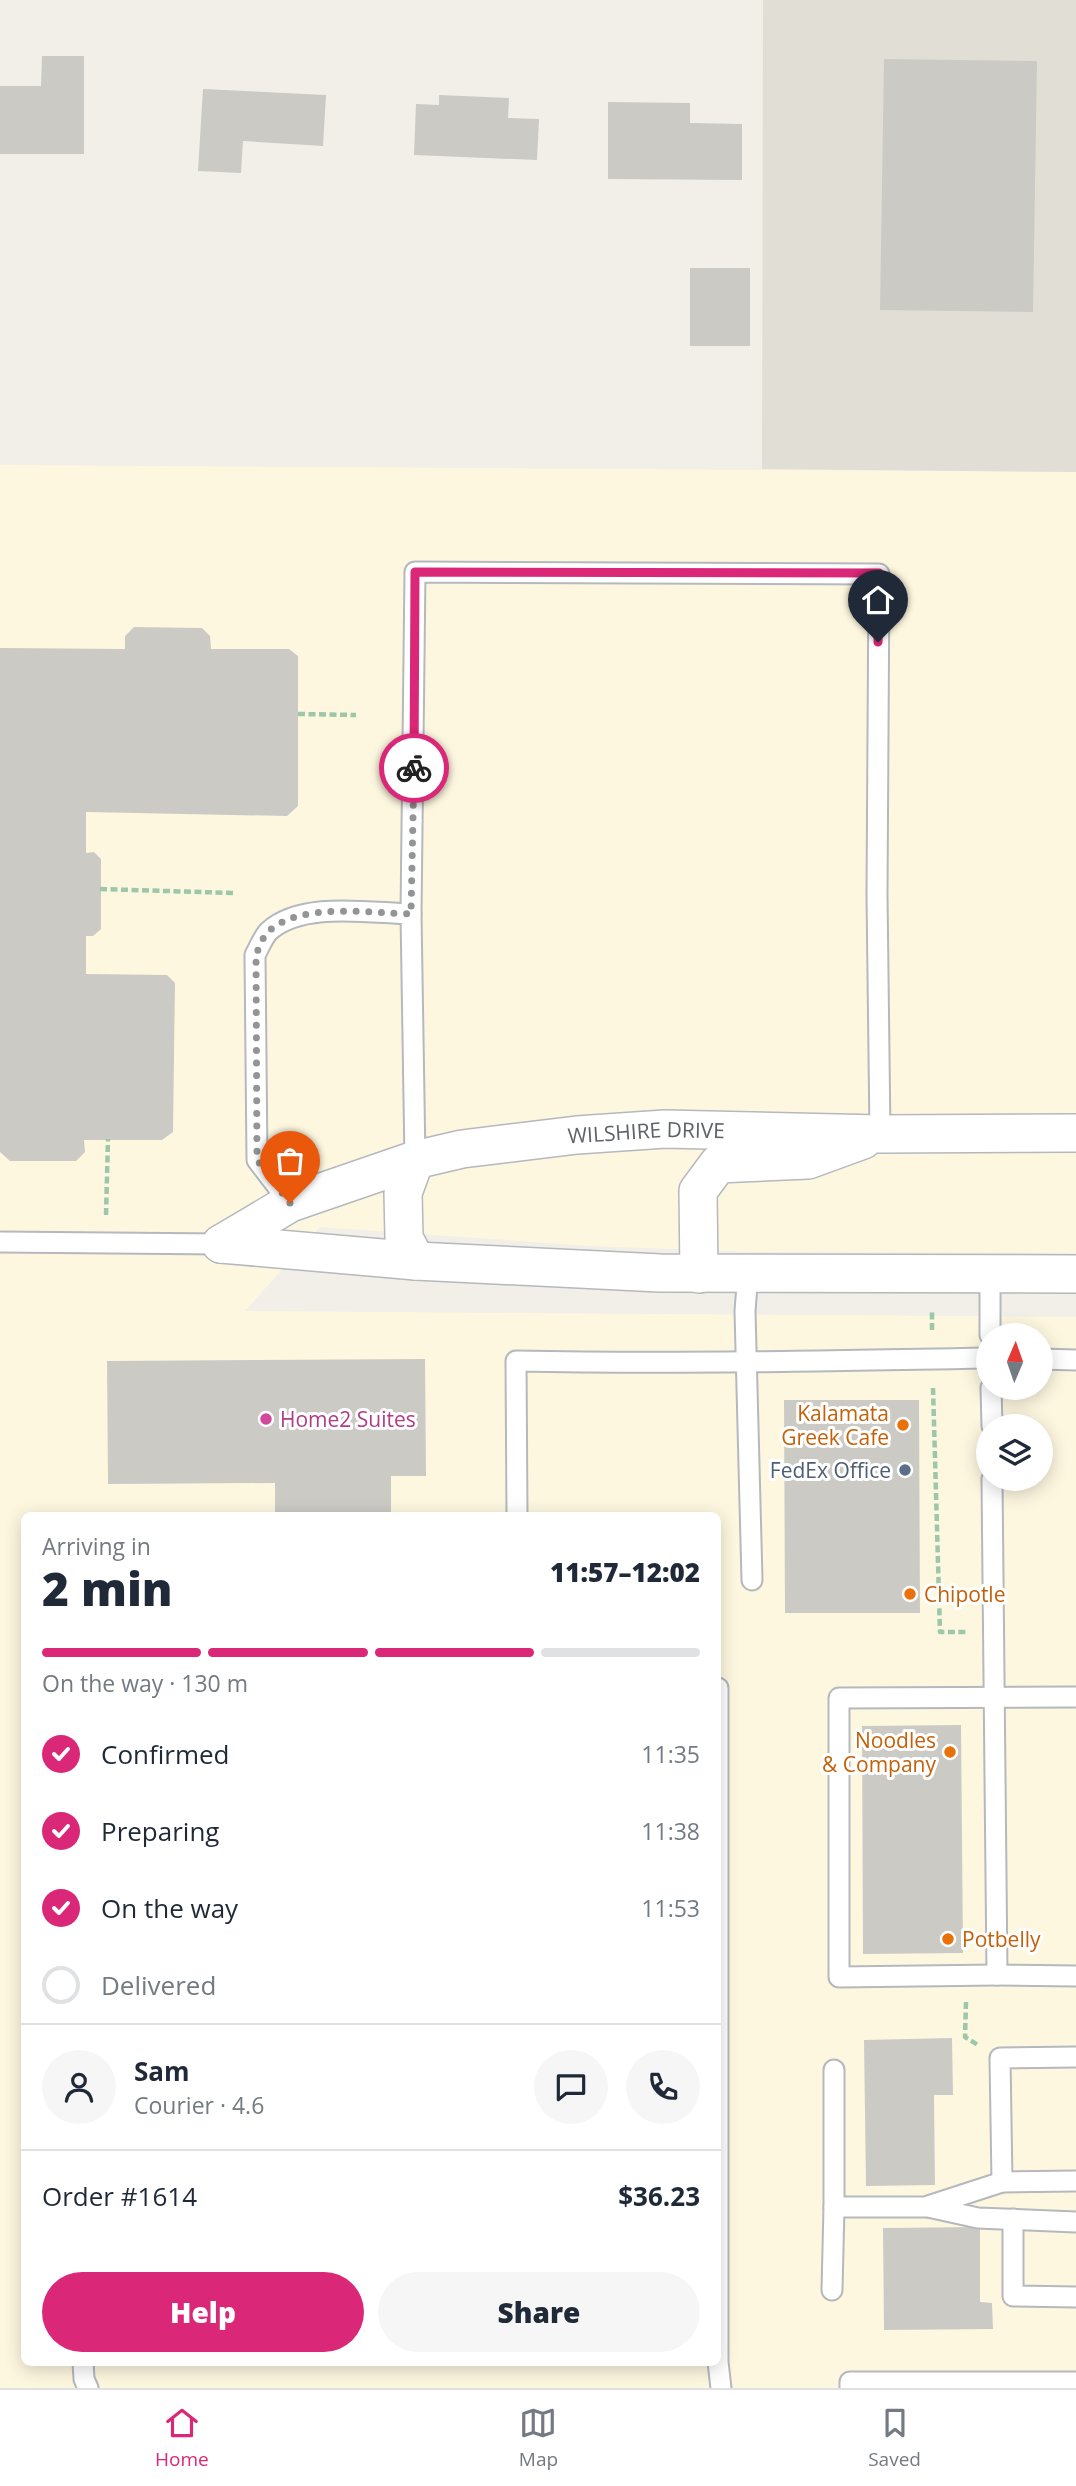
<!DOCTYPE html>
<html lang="en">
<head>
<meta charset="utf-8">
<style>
  :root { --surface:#fff; --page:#f6f6f7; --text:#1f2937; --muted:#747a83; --line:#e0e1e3; --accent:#db2777 }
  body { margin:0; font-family:"Open Sans",sans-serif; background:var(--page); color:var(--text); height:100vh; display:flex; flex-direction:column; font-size:26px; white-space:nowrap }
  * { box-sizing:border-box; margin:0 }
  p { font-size:23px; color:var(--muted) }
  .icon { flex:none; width:38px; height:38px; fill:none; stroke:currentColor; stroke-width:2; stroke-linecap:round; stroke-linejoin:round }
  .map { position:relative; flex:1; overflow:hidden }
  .panel { position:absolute; left:21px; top:1512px; width:700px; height:854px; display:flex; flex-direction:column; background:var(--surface); border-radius:10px; box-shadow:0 4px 18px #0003 }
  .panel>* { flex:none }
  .needle { width:46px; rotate:2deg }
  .fabs { position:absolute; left:976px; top:1323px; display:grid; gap:14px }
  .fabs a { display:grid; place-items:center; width:77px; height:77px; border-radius:50%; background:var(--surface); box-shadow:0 4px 18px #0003; font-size:35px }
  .pin { position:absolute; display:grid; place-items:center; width:60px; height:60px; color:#fff; margin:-72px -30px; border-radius:50% 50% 50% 0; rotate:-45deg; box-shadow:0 0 7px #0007 }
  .pin .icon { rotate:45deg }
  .courier { position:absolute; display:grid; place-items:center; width:70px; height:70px; margin:-35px; border:5px solid #db2777; border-radius:50%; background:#fff; color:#222; box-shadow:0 2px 9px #0007 }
  .headline em { font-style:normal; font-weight:800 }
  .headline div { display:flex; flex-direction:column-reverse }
  .headline { display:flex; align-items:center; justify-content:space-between; height:119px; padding:0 21px }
  h1 { font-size:46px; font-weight:800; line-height:52px }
  .bar { display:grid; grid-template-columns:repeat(4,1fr); gap:10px 7px; align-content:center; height:84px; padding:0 21px }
  .bar i { height:9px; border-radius:5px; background:var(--line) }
  .bar .selected { background:var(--accent) }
  .bar p { grid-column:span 4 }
  .line { display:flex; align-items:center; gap:18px; padding:0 21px; border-top:2px solid var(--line) }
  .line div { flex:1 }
  .round { display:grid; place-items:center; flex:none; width:74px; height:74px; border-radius:37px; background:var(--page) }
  ol { padding:0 21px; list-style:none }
  li { display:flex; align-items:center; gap:21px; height:77px }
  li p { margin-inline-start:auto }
  li .icon { padding:7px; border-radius:50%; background:var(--accent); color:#fff; stroke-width:4 }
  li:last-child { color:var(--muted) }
  li i { width:38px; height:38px; border:4px solid var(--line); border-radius:50% }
  .action { display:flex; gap:14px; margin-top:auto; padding:14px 21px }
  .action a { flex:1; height:80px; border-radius:42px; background:var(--accent); color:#fff; font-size:28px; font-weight:800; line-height:80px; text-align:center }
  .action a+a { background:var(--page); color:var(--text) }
  .tab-bar { display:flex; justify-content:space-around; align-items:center; height:98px; border-top:2px solid var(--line); background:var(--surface); font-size:19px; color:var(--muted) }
  .tab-bar a { display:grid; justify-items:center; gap:4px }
  .tab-bar .selected { color:var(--accent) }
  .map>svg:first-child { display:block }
</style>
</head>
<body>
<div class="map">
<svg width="1076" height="2388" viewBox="0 0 1076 2388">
  <rect width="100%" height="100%" fill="#f1efe8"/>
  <path fill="#fef7e0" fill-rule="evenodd" d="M0,465L1076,472V1253L753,1252L592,1246L320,1227L245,1311L1076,1317V2388H0ZM989,1335H1041V1388H989ZM989,1426H1041V1479H989ZM24,1516H718V2362H24Z"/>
  <path fill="#e1ded6" d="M763,0H1076V472L762,469Z"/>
  <g fill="#cccac5">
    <path d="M42,56H84V154H0V86H41Z"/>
    <path d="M884,59L1037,61L1033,312L880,310Z"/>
    <path d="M203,89L326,95L323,146L243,141L241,173L198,171Z"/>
    <path d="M439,95L509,98L508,118L539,119L537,160L414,155L416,104L439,105Z"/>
    <path d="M608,102L690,103V123L742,124V180L608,179Z"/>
    <rect x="690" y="268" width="60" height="78"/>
    <path d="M134,627L202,628L210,636L211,649H289L298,656V806L287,816L86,812V853L94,852L101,859V929L93,936H86V974L167,975L175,983L173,1132L162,1140H84L85,1152L76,1161H10L0,1152V648L125,649V636Z"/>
    <path d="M425,1359L426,1476H391V1512L275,1513V1483L108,1484L107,1361Z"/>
    <path d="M784,1400H919L920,1613H785Z"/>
    <path d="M961,1725L963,1953L863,1954L862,1726Z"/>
    <path d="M952,2038L953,2095H934L935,2185L866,2186L864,2040Z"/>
    <path d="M980,2227V2302L992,2303L993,2329L884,2330L883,2228Z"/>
  </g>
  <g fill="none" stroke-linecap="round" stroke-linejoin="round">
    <defs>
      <g id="lane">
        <path d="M411,914L415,572L879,574L877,895L880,1134"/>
        <path d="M290,1203L257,1160L255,955C259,948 263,937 269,931C302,901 369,913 411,914L415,1160"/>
        <path d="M0,1242L221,1244"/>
        <path d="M748,1273L745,1311L752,1580"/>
        <path d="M990,1274V1335"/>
        <path d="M1041,1359L1076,1360"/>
        <path d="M991,1388L992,1426"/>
        <path d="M992,1479L997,1975L1076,1976"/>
        <path d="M517,1516L516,1361C673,1364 831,1361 989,1358"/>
        <path d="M718,1688V2362L721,2388"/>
        <path d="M997,1975L839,1977V1698L1076,1697"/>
        <path d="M1076,2057L1000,2058L1002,2182L1076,2181"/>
        <path d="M834,2070V2207H925L1002,2182"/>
        <path d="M928,2207L978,2218L1076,2222"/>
        <path d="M1013,2219V2296L1076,2297"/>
        <path d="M832,2290L834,2207"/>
        <path d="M83,2362L84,2379L88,2388"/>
        <path d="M850,2388V2382H1076"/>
      </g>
      <g id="street">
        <path d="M415,1160L403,1193L404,1238L416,1261"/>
        <path id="s1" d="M221,1244L290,1203L415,1160L462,1149L577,1135L665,1129L880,1134L1076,1133"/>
        <path d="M221,1244L416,1261L660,1273L1076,1274"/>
        <path d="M699,1274L698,1191L718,1164L808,1160L863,1140"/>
      </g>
    </defs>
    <use href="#lane" stroke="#b5b8bc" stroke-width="23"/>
    <use href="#street" stroke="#b5b8bc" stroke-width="40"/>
    <g stroke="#9cc7a9" stroke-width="4.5" stroke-dasharray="7 3.5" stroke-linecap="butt">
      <path d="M298,714L356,715"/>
      <path d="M100,889L233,893"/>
      <path d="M106,1215L108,1139"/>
      <path d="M932,1330V1311"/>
      <path d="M933,1388L940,1632H967"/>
      <path d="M966,2002L965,2037L978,2045"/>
    </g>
    <use href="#lane" stroke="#fff" stroke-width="19"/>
    <use href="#street" stroke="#fff" stroke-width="37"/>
  </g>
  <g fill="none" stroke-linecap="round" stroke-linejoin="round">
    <path stroke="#929495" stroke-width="7" stroke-dasharray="0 12.6" d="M290,1203L257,1160L256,955C259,947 263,936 269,931C302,902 369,913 411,914L414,768"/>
    <path stroke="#db2777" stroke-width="9" d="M414,768L415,572L879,573L878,642"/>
  </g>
  <circle fill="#d1479c" stroke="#fff" stroke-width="2.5" cx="266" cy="1419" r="7"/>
  <g fill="#e8710a" stroke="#fff" stroke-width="2.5">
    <circle cx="903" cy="1425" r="7"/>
    <circle cx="910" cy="1594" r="7"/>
    <circle cx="950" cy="1752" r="7"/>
    <circle cx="948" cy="1939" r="7"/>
  </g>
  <circle fill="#5c6f8a" stroke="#fff" stroke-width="2.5" cx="905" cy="1470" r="7"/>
  <g text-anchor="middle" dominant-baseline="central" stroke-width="6" stroke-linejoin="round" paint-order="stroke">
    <g font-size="21" fill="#5f6368" stroke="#fff">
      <text stroke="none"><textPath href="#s1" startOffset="446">WILSHIRE DRIVE</textPath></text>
    </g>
    <g font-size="21" fill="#c56008" stroke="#fff" text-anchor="end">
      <text x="889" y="1413">Kalamata<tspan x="889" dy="24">Greek Cafe</tspan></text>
      <text x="924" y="1594" text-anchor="start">Chipotle</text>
      <text x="936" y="1740">Noodles<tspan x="936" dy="24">&amp; Company</tspan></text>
      <text x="962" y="1939" text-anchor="start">Potbelly</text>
    </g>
    <g font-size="21" fill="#b23c85" stroke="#fff" text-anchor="start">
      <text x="280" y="1419">Home2 Suites</text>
    </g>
    <g font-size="21" fill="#4e5e75" stroke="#fff" text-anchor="end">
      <text x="891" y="1470">FedEx Office</text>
    </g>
  </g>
</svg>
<div class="fabs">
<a><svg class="needle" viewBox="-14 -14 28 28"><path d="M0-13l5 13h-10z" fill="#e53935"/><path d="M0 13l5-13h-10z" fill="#747a83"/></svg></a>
<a><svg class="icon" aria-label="layers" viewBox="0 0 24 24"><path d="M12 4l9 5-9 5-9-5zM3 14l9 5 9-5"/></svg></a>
</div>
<div class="pin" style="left:290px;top:1203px;background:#ea580c"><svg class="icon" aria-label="bag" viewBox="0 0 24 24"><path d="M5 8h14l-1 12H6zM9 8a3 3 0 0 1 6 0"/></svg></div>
<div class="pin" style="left:878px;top:642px;background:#1f2937"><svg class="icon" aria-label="home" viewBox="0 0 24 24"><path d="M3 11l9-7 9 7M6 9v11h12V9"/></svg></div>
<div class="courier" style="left:414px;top:768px"><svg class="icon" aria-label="bike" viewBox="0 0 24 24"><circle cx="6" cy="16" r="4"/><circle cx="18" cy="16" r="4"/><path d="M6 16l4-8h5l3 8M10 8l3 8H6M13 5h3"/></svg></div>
<section class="panel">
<div class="headline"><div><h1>2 min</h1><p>Arriving in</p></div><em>11:57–12:02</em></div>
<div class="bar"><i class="selected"></i><i class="selected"></i><i class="selected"></i><i></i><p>On the way · 130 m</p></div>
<ol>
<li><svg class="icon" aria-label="check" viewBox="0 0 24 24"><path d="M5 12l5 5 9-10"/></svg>Confirmed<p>11:35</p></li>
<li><svg class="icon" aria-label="check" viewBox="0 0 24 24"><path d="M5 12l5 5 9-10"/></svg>Preparing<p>11:38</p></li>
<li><svg class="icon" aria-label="check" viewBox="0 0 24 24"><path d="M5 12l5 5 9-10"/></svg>On the way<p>11:53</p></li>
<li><i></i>Delivered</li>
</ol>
<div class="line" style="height:126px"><a class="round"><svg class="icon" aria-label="person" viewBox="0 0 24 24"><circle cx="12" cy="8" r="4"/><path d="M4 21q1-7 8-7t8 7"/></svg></a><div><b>Sam</b><p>Courier · 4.6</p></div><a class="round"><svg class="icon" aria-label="chat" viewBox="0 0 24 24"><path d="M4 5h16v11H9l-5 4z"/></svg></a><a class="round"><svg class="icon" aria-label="phone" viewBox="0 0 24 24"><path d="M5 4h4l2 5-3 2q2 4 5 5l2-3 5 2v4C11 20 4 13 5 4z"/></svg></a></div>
<div class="line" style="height:91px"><div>Order #1614</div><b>$36.23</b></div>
<div class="action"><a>Help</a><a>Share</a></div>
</section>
</div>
<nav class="tab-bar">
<a class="selected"><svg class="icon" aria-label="home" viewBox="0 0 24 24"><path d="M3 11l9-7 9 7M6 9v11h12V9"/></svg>Home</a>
<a><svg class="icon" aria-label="map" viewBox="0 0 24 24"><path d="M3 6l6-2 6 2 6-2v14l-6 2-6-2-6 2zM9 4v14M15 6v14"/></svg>Map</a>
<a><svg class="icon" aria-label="saved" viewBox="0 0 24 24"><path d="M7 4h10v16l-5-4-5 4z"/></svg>Saved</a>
</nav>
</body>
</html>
